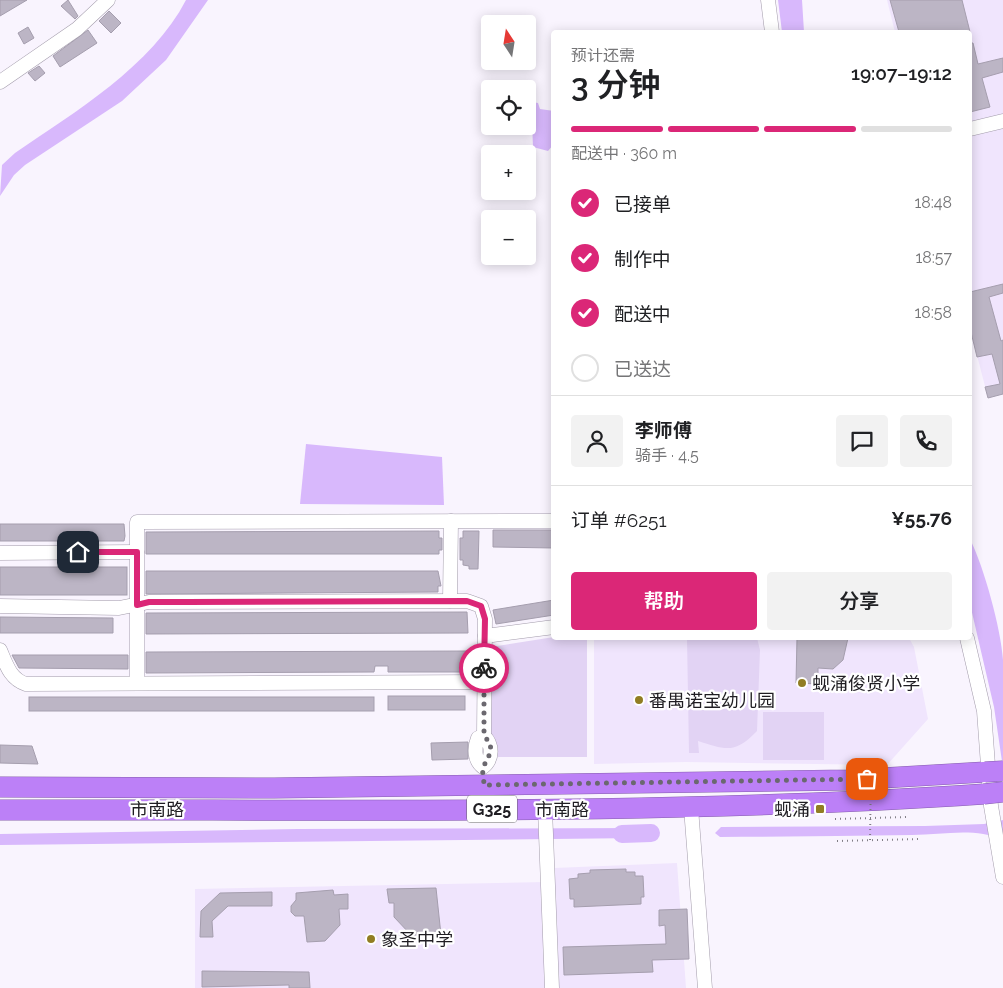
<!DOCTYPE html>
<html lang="zh">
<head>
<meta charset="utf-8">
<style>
  :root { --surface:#fff; --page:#f2f2f2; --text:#202124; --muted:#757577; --line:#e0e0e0; --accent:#db2777 }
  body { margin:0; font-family:Raleway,"Noto Sans SC",sans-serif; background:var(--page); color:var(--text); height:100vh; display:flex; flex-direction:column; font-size:19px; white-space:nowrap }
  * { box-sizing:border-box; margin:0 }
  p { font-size:16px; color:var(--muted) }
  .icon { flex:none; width:28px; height:28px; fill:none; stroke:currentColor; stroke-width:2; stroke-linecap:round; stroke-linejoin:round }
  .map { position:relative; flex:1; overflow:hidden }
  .side { position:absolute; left:551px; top:30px; width:421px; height:610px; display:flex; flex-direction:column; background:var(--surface); border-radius:5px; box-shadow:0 2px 12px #0003 }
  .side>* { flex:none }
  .needle { width:32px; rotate:348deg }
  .buttons { position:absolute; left:481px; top:15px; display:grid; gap:10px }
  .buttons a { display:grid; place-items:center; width:55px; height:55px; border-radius:5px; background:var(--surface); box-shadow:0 2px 12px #0003; font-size:25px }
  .pin { position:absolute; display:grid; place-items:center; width:42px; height:42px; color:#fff; margin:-21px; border-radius:10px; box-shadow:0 2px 8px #0006 }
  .courier { position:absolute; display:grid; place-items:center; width:50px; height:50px; margin:-25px; border:4px solid #db2777; border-radius:50%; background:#fff; color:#222; box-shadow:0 1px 6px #0007 }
  .summary em { font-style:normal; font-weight:600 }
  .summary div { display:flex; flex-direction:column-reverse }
  .summary { display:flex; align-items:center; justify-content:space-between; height:85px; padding:0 20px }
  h1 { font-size:32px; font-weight:600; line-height:38px }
  .bar { display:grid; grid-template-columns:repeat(4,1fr); gap:8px 5px; align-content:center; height:60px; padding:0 20px }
  .bar i { height:6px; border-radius:4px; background:var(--line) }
  .bar .current { background:var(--accent) }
  .bar p { grid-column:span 4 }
  .line { display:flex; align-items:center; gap:12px; padding:0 20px; border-top:1px solid var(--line) }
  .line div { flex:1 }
  .round { display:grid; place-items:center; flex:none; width:52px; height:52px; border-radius:5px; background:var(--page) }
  ol { padding:0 20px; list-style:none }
  li { display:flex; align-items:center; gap:15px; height:55px }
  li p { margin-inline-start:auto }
  li .icon { padding:5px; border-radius:50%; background:var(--accent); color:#fff; stroke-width:4 }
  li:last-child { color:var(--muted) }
  li i { width:28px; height:28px; border:2px solid var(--line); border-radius:50% }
  .action { display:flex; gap:10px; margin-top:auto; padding:10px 20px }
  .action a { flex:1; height:58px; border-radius:5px; background:var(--accent); color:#fff; font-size:20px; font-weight:600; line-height:58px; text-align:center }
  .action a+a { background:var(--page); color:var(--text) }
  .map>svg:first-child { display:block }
</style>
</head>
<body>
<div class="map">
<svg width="1003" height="988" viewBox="0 0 1003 988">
  <rect width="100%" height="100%" fill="#f9f4fe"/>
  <g fill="#f0e5fd">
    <path d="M887,0H1003V394L988,398L970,328V32H895Z"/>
    <path d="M594,638H909L914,647L928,719L887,765L686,762L594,764Z"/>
    <path d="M677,863L686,988H559L554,868Z"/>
    <path d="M546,882L549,988H195V889Z"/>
  </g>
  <g fill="#e2d3f4">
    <path d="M554,637L587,638V757H498L494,738L489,734L491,647Z"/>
    <path d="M687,638H757L760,650L757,731C735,754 726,750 698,741L699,753H689Z"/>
    <rect x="763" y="712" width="61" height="48"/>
  </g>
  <g fill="#d8b8fc">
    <path d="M186,0H208L166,60L122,101L25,165L14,175L0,196L2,165L15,153C75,112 152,66 186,0Z"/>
    <path d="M778,0H802L804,32H782Z"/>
    <path d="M532,102L538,103L540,109L554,111L553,145L548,151L533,147L532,122L528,107Z"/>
    <path d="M306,444L442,457L444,505L300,504Z"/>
    <path d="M970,539C984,567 1001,629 1003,660C1003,696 1003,732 1003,768L994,707L970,604Z"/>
    <path d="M1003,820V840C974,827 943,835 912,835C848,836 784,837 720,837L715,833L721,827L925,826L984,824Z"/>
    <path d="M637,828L646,833L640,838L0,845V834L298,829Z"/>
  </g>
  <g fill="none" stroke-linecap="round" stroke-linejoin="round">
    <path stroke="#d8b8fc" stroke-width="18" d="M622,834L651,833"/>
  </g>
  <g fill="#bcb5c5" stroke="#a59eae">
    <path d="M0,0H27L0,16Z"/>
    <path d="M68,0L78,16L75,19L61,6Z"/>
    <path d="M890,0H962L970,32H899Z"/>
    <path d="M109,11L121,23L111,33L99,21Z"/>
    <path d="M28,27L34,38L24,44L18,33Z"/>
    <path d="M88,30L97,43L60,67L53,56Z"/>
    <path d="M970,43H973L978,64L1003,58V72L982,78L990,107L970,112Z"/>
    <path d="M39,66L45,73L35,81L28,73Z"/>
    <path d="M1003,284V293L989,297L1001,341L1003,340V394L988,398L985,387L1000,384L992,354L977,357L970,328V292Z"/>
    <path d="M0,524H124L125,536L124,541H0Z"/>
    <path d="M493,530H554V548L493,547Z"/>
    <path d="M439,531V538H442V550H439V554H146V532Z"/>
    <path d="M463,531H479L478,569H469V566L463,565V560H460V538H463Z"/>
    <rect x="0" y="567" width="127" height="28"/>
    <path d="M146,571H438L441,586H438V592L146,594Z"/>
    <path d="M554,600V615L496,624L493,610Z"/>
    <path d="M467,612L468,633L146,634V613Z"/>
    <path d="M0,617L113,618V633H0Z"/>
    <path d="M797,638H848L843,660L833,669L818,668V684L796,683Z"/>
    <path d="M467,651V672H388V666H375L374,672L146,673V652Z"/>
    <path d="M12,655H128V669L19,668Z"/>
    <rect x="388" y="696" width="77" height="14"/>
    <rect x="29" y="697" width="345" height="14"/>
    <path d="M468,742V759L432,760L431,743Z"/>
    <path d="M0,745L32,746L38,764L0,763Z"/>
    <path d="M626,869V872H635V876H643L644,897H641V904L574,907V899H570L569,879L578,878V874L590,873V870Z"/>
    <path d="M436,888L441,935H411L394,917V903H389L387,889Z"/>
    <path d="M333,890L334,895L348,894V909H339L340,925L325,941L307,942L304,916H295L291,912V906L296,900V893Z"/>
    <path d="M272,892V906H228L212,921L213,937H200L201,911L220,893Z"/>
    <path d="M687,909L689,959L652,960L653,972L564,975L563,947L666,944L665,925L659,926V910Z"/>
    <path d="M202,971L309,972L310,988H289V985L202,987Z"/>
  </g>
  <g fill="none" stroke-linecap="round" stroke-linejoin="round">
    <defs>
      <g id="minor">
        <path d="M768,0L772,32"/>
        <path d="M0,82L77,29L108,0"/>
        <path d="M970,129L1003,121"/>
        <path d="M0,553L137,552"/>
        <path d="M450,601L451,521"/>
        <path d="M0,606L119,608L149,602L467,601L481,606L485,619L484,736"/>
        <path d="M485,636L554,627"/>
        <path d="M967,638L984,711L991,806L1003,877"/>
        <path d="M0,650C6,664 10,679 26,684L484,682"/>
        <path d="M137,683V522L554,521"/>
        <path d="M484,736C493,745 493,759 483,767C474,760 474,748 478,738Z"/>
        <path d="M691,808L705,988"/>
        <path d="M545,809L552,988"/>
      </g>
      <g id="highway">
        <path d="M0,787L274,788L848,780L985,772"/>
        <path d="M0,810C328,809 657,816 984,794"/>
      </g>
    </defs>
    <use href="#minor" stroke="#a39cab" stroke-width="15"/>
    <use href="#highway" stroke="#855dac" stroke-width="21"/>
    <g stroke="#817e85" stroke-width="2" stroke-dasharray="1 4" stroke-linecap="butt">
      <path d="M835,819L907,817"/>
      <path d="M837,841L919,839"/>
    </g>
    <use href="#minor" stroke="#fff" stroke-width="14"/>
    <use href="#highway" stroke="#bc80f7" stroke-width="20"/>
    <defs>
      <g id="highway-bridge">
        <path d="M985,772L1003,771"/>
        <path d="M984,794L1003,792"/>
      </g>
    </defs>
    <use href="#highway-bridge" stroke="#855dac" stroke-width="21" stroke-linecap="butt"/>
    <path stroke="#817e85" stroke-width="2" stroke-dasharray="1 4" stroke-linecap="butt" d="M870,840L871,769"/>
    <use href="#highway-bridge" stroke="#bc80f7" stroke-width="20"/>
  </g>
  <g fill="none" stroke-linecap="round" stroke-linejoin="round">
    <path stroke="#6b686f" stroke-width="5" stroke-dasharray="0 9" d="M484,668V736C498,750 486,757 483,769C482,773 484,780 484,785L867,779"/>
    <path stroke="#db2777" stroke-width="6" d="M78,552H137V605L149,602H187L467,601L481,606L485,619L484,668"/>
  </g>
  <g fill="#917d23" stroke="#fff" stroke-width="2">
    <circle cx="802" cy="683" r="5"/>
    <circle cx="639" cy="700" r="5"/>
    <rect x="815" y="804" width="10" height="10" rx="2.5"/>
    <circle cx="371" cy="939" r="5"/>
  </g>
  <g text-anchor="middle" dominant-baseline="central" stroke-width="4.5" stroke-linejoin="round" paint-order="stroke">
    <rect fill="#fff" stroke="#626164" stroke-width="1" x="467" y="795.5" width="50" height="27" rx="4"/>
    <g font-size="16" font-weight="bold" fill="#1f1d22">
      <text x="492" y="809">G325</text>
    </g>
    <g font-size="18" fill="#1f1d22" stroke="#fff" text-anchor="start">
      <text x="812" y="683">蚬涌俊贤小学</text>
      <text x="649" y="700">番禺诺宝幼儿园</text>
      <text x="810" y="809" text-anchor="end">蚬涌</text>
      <text x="381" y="939">象圣中学</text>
    </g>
    <g font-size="18" fill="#1f1d22" stroke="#fff">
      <text x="157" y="809">市南路</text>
      <text x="562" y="809">市南路</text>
    </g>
  </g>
</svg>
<div class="buttons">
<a><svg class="needle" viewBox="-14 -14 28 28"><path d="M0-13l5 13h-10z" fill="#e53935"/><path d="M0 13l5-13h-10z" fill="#757577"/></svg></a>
<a><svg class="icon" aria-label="locate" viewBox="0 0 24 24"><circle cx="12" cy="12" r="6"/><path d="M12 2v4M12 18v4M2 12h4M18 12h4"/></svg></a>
<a>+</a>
<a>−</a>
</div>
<div class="pin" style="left:867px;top:779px;background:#ea580c"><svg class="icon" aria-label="bag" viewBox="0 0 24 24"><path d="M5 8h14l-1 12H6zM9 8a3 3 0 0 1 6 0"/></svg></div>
<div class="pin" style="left:78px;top:552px;background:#1f2937"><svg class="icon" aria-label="home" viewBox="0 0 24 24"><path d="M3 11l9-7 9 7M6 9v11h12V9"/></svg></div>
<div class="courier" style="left:484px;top:668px"><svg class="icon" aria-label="bike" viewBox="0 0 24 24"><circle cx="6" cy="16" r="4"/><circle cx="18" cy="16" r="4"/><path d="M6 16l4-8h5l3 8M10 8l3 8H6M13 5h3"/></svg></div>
<section class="side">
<div class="summary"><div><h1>3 分钟</h1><p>预计还需</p></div><em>19:07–19:12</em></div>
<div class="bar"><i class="current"></i><i class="current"></i><i class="current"></i><i></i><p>配送中 · 360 m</p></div>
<ol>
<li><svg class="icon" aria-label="check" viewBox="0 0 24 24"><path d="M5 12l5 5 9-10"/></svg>已接单<p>18:48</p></li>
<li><svg class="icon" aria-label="check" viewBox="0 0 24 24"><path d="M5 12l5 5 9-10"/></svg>制作中<p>18:57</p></li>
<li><svg class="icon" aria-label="check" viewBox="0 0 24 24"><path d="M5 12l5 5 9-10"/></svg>配送中<p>18:58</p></li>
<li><i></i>已送达</li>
</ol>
<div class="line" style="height:90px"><a class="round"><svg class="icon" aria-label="person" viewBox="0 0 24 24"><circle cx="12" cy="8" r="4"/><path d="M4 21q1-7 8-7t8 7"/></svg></a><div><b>李师傅</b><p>骑手 · 4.5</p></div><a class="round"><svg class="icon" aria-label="chat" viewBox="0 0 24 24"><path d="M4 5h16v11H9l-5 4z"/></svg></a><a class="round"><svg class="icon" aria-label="phone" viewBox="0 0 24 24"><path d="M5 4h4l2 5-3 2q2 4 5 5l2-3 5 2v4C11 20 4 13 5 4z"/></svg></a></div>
<div class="line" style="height:65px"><div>订单 #6251</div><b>¥55.76</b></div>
<div class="action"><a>帮助</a><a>分享</a></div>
</section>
</div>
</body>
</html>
